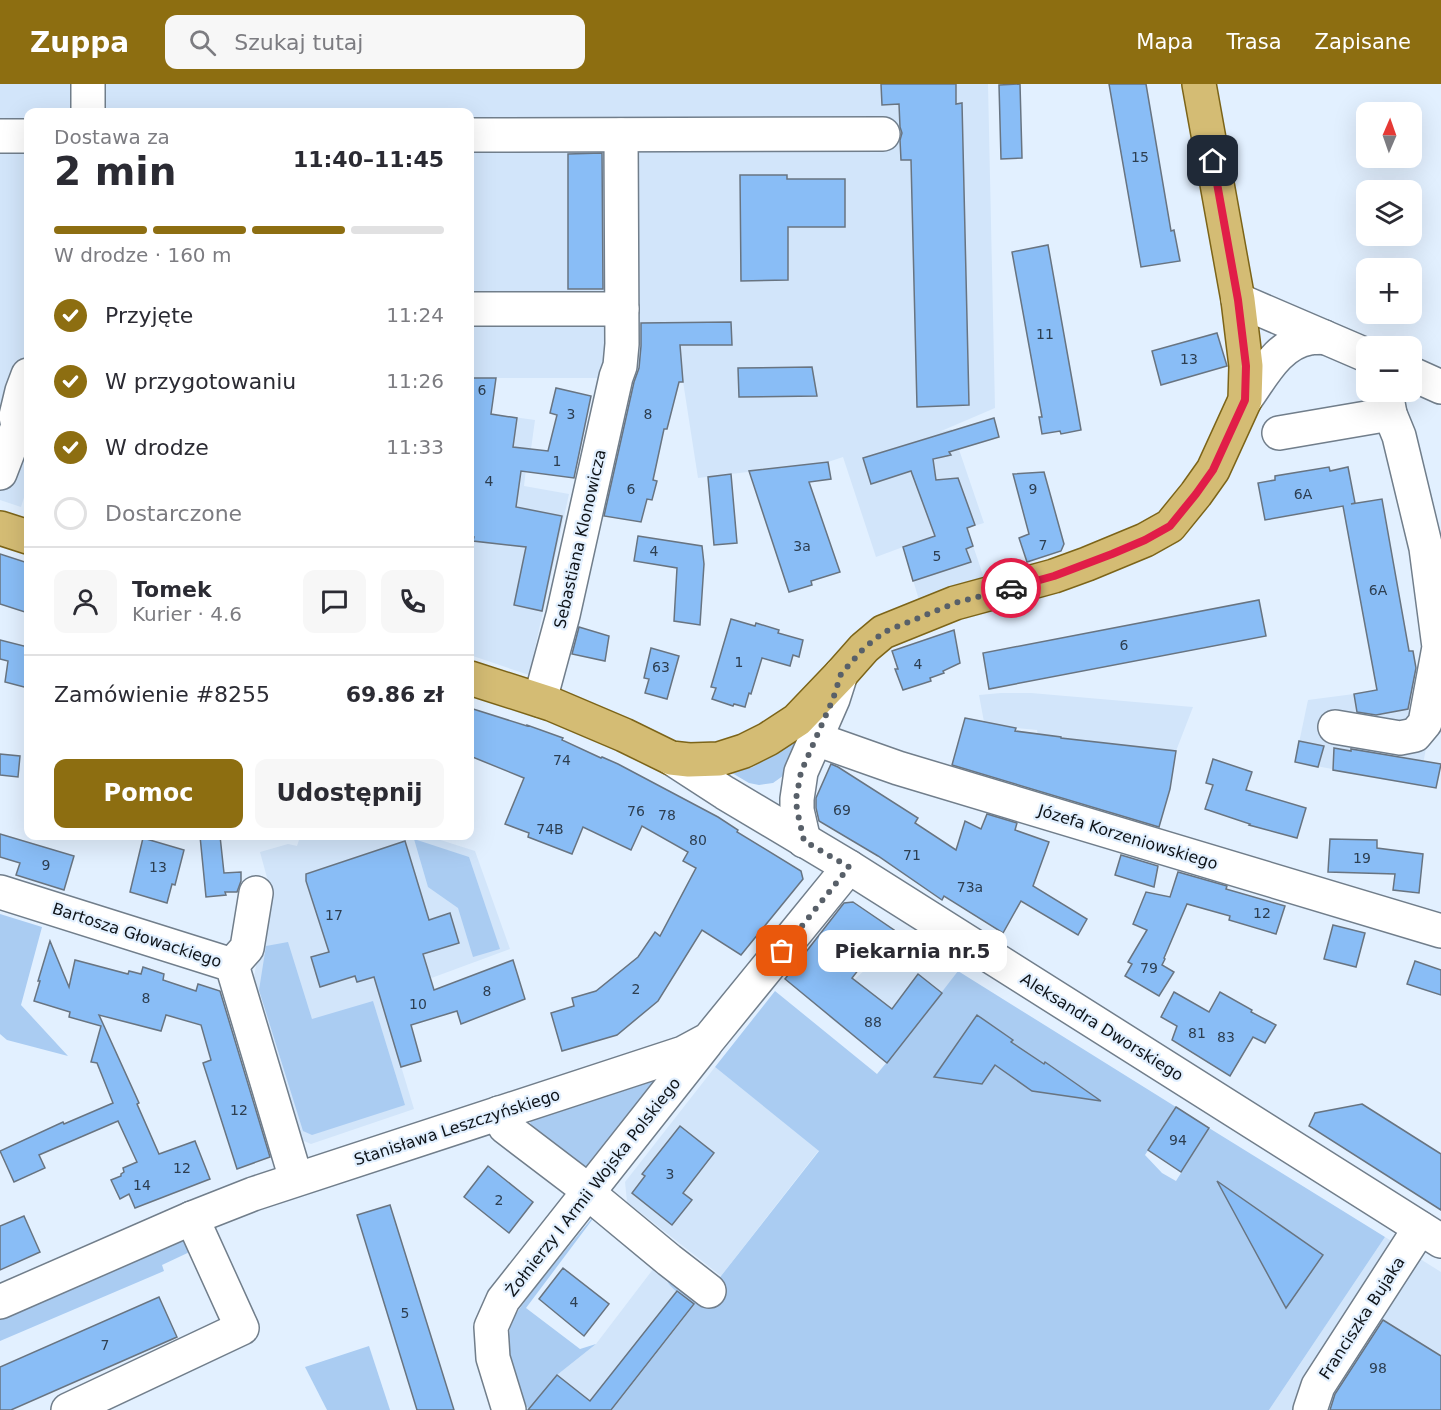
<!DOCTYPE html>
<html lang="pl">
<head>
<meta charset="utf-8">
<style>
  :root { --surface:#fff; --page:#f7f7f7; --text:#2b2b33; --muted:#7c7c81; --line:#e1e1e2; --accent:#8d6e11 }
  body { margin:0; font-family:"DejaVu Sans",sans-serif; background:var(--page); color:var(--text); height:100vh; display:flex; flex-direction:column; font-size:22px; white-space:nowrap }
  * { box-sizing:border-box; margin:0 }
  p { font-size:20px; color:var(--muted) }
  .icon { flex:none; width:33px; height:33px; fill:none; stroke:currentColor; stroke-width:2; stroke-linecap:round; stroke-linejoin:round }
  .map { position:relative; flex:1; overflow:hidden }
  .sheet { position:absolute; left:24px; top:24px; width:450px; height:732px; display:flex; flex-direction:column; background:var(--surface); border-radius:12px; box-shadow:0 6px 24px #0002 }
  .sheet>* { flex:none }
  .needle { width:39px; rotate:2deg }
  .controls { position:absolute; left:1356px; top:18px; display:grid; gap:12px }
  .controls a { display:grid; place-items:center; width:66px; height:66px; border-radius:12px; background:var(--surface); box-shadow:0 6px 24px #0002; font-size:30px }
  .pin { position:absolute; display:grid; place-items:center; width:51px; height:51px; color:#fff; margin:-26px; border-radius:12px; box-shadow:0 3px 9px #0006 }
  .courier { position:absolute; display:grid; place-items:center; width:60px; height:60px; margin:-30px; border:4px solid #e11d48; border-radius:50%; background:#fff; color:#222; box-shadow:0 2px 8px #0007 }
  .bubble { position:absolute; height:42px; border-radius:12px; background:var(--surface); box-shadow:0 6px 24px #0002; font-size:20px; font-weight:700; line-height:42px; text-align:center }
  .overview em { font-style:normal; font-weight:700 }
  .overview div { display:flex; flex-direction:column-reverse }
  .overview { display:flex; align-items:center; justify-content:space-between; height:102px; padding:0 30px }
  h1 { font-size:39px; font-weight:700; line-height:45px }
  .bar { display:grid; grid-template-columns:repeat(4,1fr); gap:9px 6px; align-content:center; height:72px; padding:0 30px }
  .bar i { height:8px; border-radius:4px; background:var(--line) }
  .bar .active { background:var(--accent) }
  .bar p { grid-column:span 4 }
  .line { display:flex; align-items:center; gap:15px; padding:0 30px; border-top:2px solid var(--line) }
  .line div { flex:1 }
  .round { display:grid; place-items:center; flex:none; width:63px; height:63px; border-radius:12px; background:var(--page) }
  ol { padding:0 30px; list-style:none }
  li { display:flex; align-items:center; gap:18px; height:66px }
  li p { margin-inline-start:auto }
  li .icon { padding:6px; border-radius:50%; background:var(--accent); color:#fff; stroke-width:4 }
  li:last-child { color:var(--muted) }
  li i { width:33px; height:33px; border:3px solid var(--line); border-radius:50% }
  .button { display:flex; gap:12px; margin-top:auto; padding:12px 30px }
  .button a { flex:1; height:69px; border-radius:12px; background:var(--accent); color:#fff; font-size:24px; font-weight:700; line-height:69px; text-align:center }
  .button a+a { background:var(--page); color:var(--text) }
  header { display:flex; align-items:center; gap:36px; box-sizing:border-box; height:84px; padding:0 30px; background:var(--accent); color:#fff }
  header strong { font-size:28px }
  nav { display:flex; gap:33px; margin-inline-start:auto; font-size:21px }
  .search { width:420px; height:54px; background:var(--page); display:flex; align-items:center; gap:15px; box-sizing:border-box; padding:0 21px; border-radius:12px; color:var(--muted); font-size:22px }
  .map>svg:first-child { display:block }
</style>
</head>
<body>
<header>
<strong>Zuppa</strong>
<div class="search"><svg class="icon" aria-label="search" viewBox="0 0 24 24"><circle cx="10" cy="10" r="6"/><path d="M15 15l6 6"/></svg>Szukaj tutaj</div>
<nav><a>Mapa</a><a>Trasa</a><a>Zapisane</a></nav>
</header>
<div class="map">
<svg width="1441" height="1326" viewBox="0 0 1441 1326">
  <rect width="100%" height="100%" fill="#e2f0ff"/>
  <g fill="#d2e5fa">
    <path d="M0,0H988L995,324L939,348L952,345L984,439L967,444L984,494L919,516L903,463L876,473L843,373L828,378L698,394L682,291L604,294H470V28H28V401L21,423L0,416Z"/>
    <path d="M491,330L535,336L531,365L528,367L524,402L569,410L529,591L470,571V341Z"/>
    <path d="M1001,609H1031L1193,623L1176,667L1041,671L1037,646L1016,644L984,638L979,611Z"/>
    <path d="M1354,610L1358,634L1420,623L1433,626L1419,702L1381,695L1382,692L1348,688L1295,678L1308,616Z"/>
    <path d="M316,752H428L475,767L510,865L380,913L414,1025L311,1060L297,1054L252,906L269,801L260,768L288,760L297,762L299,756Z"/>
    <path d="M897,849L958,887L942,909L887,979L829,933L835,926L837,918L856,894L882,871Z"/>
    <path d="M715,983L819,1066L721,1192L627,1118L625,1098Z"/>
    <path d="M1385,1153L1441,1188V1326H1269Z"/>
    <path d="M657,1180L667,1189L666,1197L677,1207L694,1220L612,1326H525L523,1319L529,1325L557,1291L596,1260Z"/>
  </g>
  <g fill="#aaccf2">
    <path d="M797,656H800L787,689L773,699L759,701L749,699L732,689L753,683Z"/>
    <path d="M414,755L469,773L500,865L473,873L458,824L428,803Z"/>
    <path d="M0,830L42,843L21,921L68,972L7,956L0,950Z"/>
    <path d="M288,858L312,935L373,917L405,1021L312,1051L303,1047L259,906L266,862Z"/>
    <path d="M958,887L1176,1023L1145,1071L1162,1089L1176,1097L1209,1044L1385,1153L1269,1326H612L694,1221C684,1212 667,1204 665,1191L703,1215L819,1067L715,983L775,907L877,990L901,961Z"/>
    <path d="M661,992L590,1085L585,1084L532,1045L530,1038L531,1033Z"/>
    <path d="M595,1132L526,1224L580,1265L596,1260L557,1291L529,1325L523,1319L509,1274L508,1263L510,1242L515,1231L536,1202L592,1134Z"/>
    <path d="M178,1154L187,1156L196,1165L162,1181L164,1187L0,1257V1232Z"/>
    <path d="M369,1262L390,1326H327L305,1283Z"/>
  </g>
  <g fill="#89bdf6" stroke="#687481" stroke-width="1.5">
    <path d="M881,0H956V20L962,19L969,321L917,323L911,76H901L900,56L902,49L900,43L899,20L882,21Z"/>
    <path d="M1020,0L1022,74L1001,75L999,1Z"/>
    <path d="M1109,0H1146L1171,147L1174,146L1180,177L1141,183Z"/>
    <path d="M602,69L603,205H568V70Z"/>
    <path d="M740,91H787V95H845V143H788V196L741,197Z"/>
    <path d="M1048,161L1081,346L1061,350L1060,347L1042,350L1039,333H1042L1012,168Z"/>
    <path d="M731,238L732,261H680L683,298H679L667,345H664L653,396L657,397L652,416L647,415L641,438L604,432L634,298L639,284L641,262V239Z"/>
    <path d="M1217,249L1227,282L1161,301L1152,267Z"/>
    <path d="M812,283L817,312L739,313L738,284Z"/>
    <path d="M470,294H496L491,330L517,334L513,363L548,367L557,331L550,329L556,304L591,312L574,394L521,387L516,423L562,432L542,527L514,521L526,463L473,457L474,453H470Z"/>
    <path d="M994,334L999,353L949,368L951,371L933,375L936,396L958,394L975,441L967,444L973,462L966,465L971,478L913,497L903,463L935,452L911,387L871,400L863,374Z"/>
    <path d="M828,378L831,395L809,398L840,488L811,497L812,501L789,508L749,387Z"/>
    <path d="M1329,383L1330,387L1348,383L1355,419L1351,420L1382,415L1409,567H1413L1416,584L1408,625L1376,631L1357,628L1354,610L1377,606L1343,422L1265,436L1258,399L1275,396V392Z"/>
    <path d="M1044,388L1064,460L1061,467L1027,478L1019,454L1029,450L1013,390Z"/>
    <path d="M731,390L737,459L714,461L708,393Z"/>
    <path d="M638,452L702,462L704,480L700,541L674,537L677,484L634,477Z"/>
    <path d="M0,470L28,479V529L0,520Z"/>
    <path d="M1259,516L1266,552L989,605L983,569Z"/>
    <path d="M731,535L755,542L756,539L779,546L778,549L803,556L799,573L793,571L790,582L762,574L751,610L749,609L745,623L734,620L733,622L712,615L716,604L711,603Z"/>
    <path d="M579,543L609,552L605,577L572,570Z"/>
    <path d="M954,546L960,579L943,587L944,589L930,594L931,597L903,606L895,585H898L892,567Z"/>
    <path d="M0,556L28,563V604L5,598L8,577L0,575Z"/>
    <path d="M651,564L679,572L667,615L645,609L649,595L644,594Z"/>
    <path d="M470,624L527,642V641L563,654L562,656L601,674L602,673L618,680L718,733L738,746L737,748L801,787L803,795L741,871L702,846L658,917L617,951L562,967L551,929L574,922L572,914L596,907L638,873L655,848L660,852L696,784L683,777L688,768L642,742L631,766L583,743L572,770L528,753L529,749L505,740L524,694L470,672Z"/>
    <path d="M965,634L1016,644L1015,647L1061,653V654L1176,667L1170,705L1159,743L952,681Z"/>
    <path d="M1299,657L1324,662L1318,683L1295,678Z"/>
    <path d="M1334,664L1351,667V665L1441,680L1436,704L1333,686Z"/>
    <path d="M0,670L20,672L18,693L0,691Z"/>
    <path d="M1213,675L1252,688L1246,706L1306,724L1297,754L1249,741L1250,740L1205,725L1213,701L1206,699Z"/>
    <path d="M831,680L838,683L918,734L915,739L956,766L965,737L981,745L987,730L1017,739L1015,746L1049,758L1033,802L1087,835L1078,851L1021,817L1003,849L944,812L942,816L878,772L819,737L816,724V714Z"/>
    <path d="M0,750L74,772L64,806L16,791L20,779L0,773Z"/>
    <path d="M200,752H220L224,789L241,788V797L237,808H225L226,811L206,813Z"/>
    <path d="M143,754L184,766L175,801L172,800L167,819L130,808Z"/>
    <path d="M1330,755L1377,756V764L1423,770L1419,809L1393,806L1395,790L1328,788Z"/>
    <path d="M405,757L429,836L450,829L459,859L423,870L434,906L513,876L525,915L461,940L457,927L411,941L421,977L401,983L374,893L357,898L355,892L320,903L311,873L329,868L306,797V790Z"/>
    <path d="M1121,771L1158,782L1154,803L1115,791Z"/>
    <path d="M1178,788L1227,802L1226,805L1285,822L1276,850L1229,836L1230,832L1187,820L1164,874L1165,875L1162,881L1174,888L1159,912L1125,892L1132,880L1128,878L1147,846L1133,840L1146,808L1170,813Z"/>
    <path d="M853,818L894,846L878,870L873,867L852,894L892,925L918,890L942,909L887,979L785,895L844,819Z"/>
    <path d="M1333,841L1365,849L1356,883L1324,875Z"/>
    <path d="M50,857L69,903L75,876L128,890L129,887L141,890L143,883L164,890L163,896L196,907L198,900L220,907L270,1073L237,1085L203,979L211,976L201,941L166,931L161,947L99,931L139,1019L137,1020L159,1070L195,1057L210,1095L135,1124L129,1110L120,1115L111,1096L121,1092V1090L124,1088L123,1084L137,1078L118,1037L39,1071L45,1084L14,1098L0,1067L63,1038L64,1040L113,1019L97,979L91,978L101,942L69,933L70,928L34,917L40,897H38Z"/>
    <path d="M1415,877L1441,886V911L1407,900Z"/>
    <path d="M1174,908L1209,928L1220,908L1252,926L1251,928L1276,941L1265,959L1253,953L1230,992L1172,956L1177,942L1161,933Z"/>
    <path d="M977,931L1013,956L1011,958L1044,980L1045,978L1101,1017L1032,1007L995,981L982,1000L934,993Z"/>
    <path d="M1362,1020L1441,1070V1126L1309,1042L1315,1029Z"/>
    <path d="M1176,1023L1209,1044L1181,1088L1148,1066Z"/>
    <path d="M680,1042L714,1069L683,1109L692,1116L672,1141L632,1109L645,1092L642,1090Z"/>
    <path d="M488,1082L533,1118L509,1149L464,1113Z"/>
    <path d="M1217,1097L1323,1171L1286,1224L1249,1156Z"/>
    <path d="M390,1121L454,1326H417L357,1131Z"/>
    <path d="M24,1132L40,1168L0,1186V1142Z"/>
    <path d="M563,1184L609,1220L584,1252L539,1215Z"/>
    <path d="M677,1207L694,1220L611,1326H528L557,1291L590,1317Z"/>
    <path d="M159,1213L177,1253L11,1326H0V1283Z"/>
    <path d="M1383,1236L1441,1272V1326H1330L1335,1310Z"/>
  </g>
  <g fill="none" stroke-linecap="round" stroke-linejoin="round">
    <defs>
      <g id="minor">
        <path d="M88,28V0"/>
        <path d="M470,51L883,50"/>
        <path d="M0,52H28"/>
        <path d="M1238,216L1366,271"/>
        <path d="M470,225H622"/>
        <path d="M1412,290L1441,303"/>
        <path d="M1245,316C1262,293 1278,259 1310,254C1314,253 1319,254 1324,253"/>
        <path d="M1279,349L1390,330"/>
        <path d="M0,389L18,342L16,332L22,307L28,291"/>
        <path d="M540,616L563,531L616,293L620,282L622,260L621,51"/>
        <path d="M1335,643L1400,654L1415,651L1425,639L1439,563L1426,464L1399,352L1390,330L1386,308"/>
        <path d="M816,655L898,684L1441,847"/>
        <path d="M671,674L725,709L849,783L1441,1157"/>
        <path d="M804,757L797,726V715L801,688L833,615L841,590"/>
        <path d="M0,808L232,881L296,1095"/>
        <path d="M232,881L247,864L256,809"/>
        <path d="M499,1029L505,1043L589,1107L599,1118L669,1176L709,1207"/>
        <path d="M0,1218L192,1134L253,1110L683,969L709,955L849,783"/>
        <path d="M68,1326L242,1244L192,1134"/>
        <path d="M509,1326L493,1274L491,1243L503,1216L706,959"/>
        <path d="M1310,1326L1318,1302L1420,1144"/>
      </g>
      <g id="major">
        <path d="M0,444L28,453"/>
        <path d="M470,594L551,620L624,651L671,674L689,676L719,675L744,667L768,655L797,636L841,590L864,564L883,548L955,519L1054,492L1087,480L1145,456L1170,442L1196,410L1213,386L1245,316L1246,282L1238,216L1199,0"/>
      </g>
    </defs>
    <use href="#minor" stroke="#717e8b" stroke-width="36"/>
    <use href="#major" stroke="#7c6418" stroke-width="36"/>
    <use href="#minor" stroke="#fff" stroke-width="33"/>
    <use href="#major" stroke="#d4bc74" stroke-width="33"/>
  </g>
  <g fill="none" stroke-linecap="round" stroke-linejoin="round">
    <path stroke="#586069" stroke-width="6" stroke-dasharray="0 10.8" d="M782,867L849,783L804,757L797,726L796,715L801,688L833,615L841,590L864,564L884,548L955,519L1011,504"/>
    <path stroke="#e11d48" stroke-width="8" d="M1011,504L1054,492L1112,470L1145,456L1170,442L1196,410L1213,386L1245,316L1246,282L1238,216L1213,77"/>
  </g>
  <g text-anchor="middle" dominant-baseline="central" stroke-width="4.5" stroke-linejoin="round" paint-order="stroke">
    <g font-size="14" fill="#2d3e50">
      <text x="1140" y="73">15</text>
      <text x="1045" y="250">11</text>
      <text x="1189" y="275">13</text>
      <text x="482" y="306">6</text>
      <text x="571" y="330">3</text>
      <text x="648" y="330">8</text>
      <text x="557" y="377">1</text>
      <text x="489" y="397">4</text>
      <text x="631" y="405">6</text>
      <text x="1033" y="405">9</text>
      <text x="1303" y="410">6A</text>
      <text x="1043" y="461">7</text>
      <text x="802" y="462">3a</text>
      <text x="654" y="467">4</text>
      <text x="937" y="472">5</text>
      <text x="1378" y="506">6A</text>
      <text x="1124" y="561">6</text>
      <text x="739" y="578">1</text>
      <text x="918" y="580">4</text>
      <text x="661" y="583">63</text>
      <text x="562" y="676">74</text>
      <text x="842" y="726">69</text>
      <text x="636" y="727">76</text>
      <text x="667" y="731">78</text>
      <text x="550" y="745">74B</text>
      <text x="698" y="756">80</text>
      <text x="912" y="771">71</text>
      <text x="1362" y="774">19</text>
      <text x="46" y="781">9</text>
      <text x="158" y="783">13</text>
      <text x="970" y="803">73a</text>
      <text x="1262" y="829">12</text>
      <text x="334" y="831">17</text>
      <text x="1149" y="884">79</text>
      <text x="636" y="905">2</text>
      <text x="487" y="907">8</text>
      <text x="146" y="914">8</text>
      <text x="418" y="920">10</text>
      <text x="873" y="938">88</text>
      <text x="1197" y="949">81</text>
      <text x="1226" y="953">83</text>
      <text x="239" y="1026">12</text>
      <text x="1178" y="1056">94</text>
      <text x="182" y="1084">12</text>
      <text x="670" y="1090">3</text>
      <text x="142" y="1101">14</text>
      <text x="499" y="1116">2</text>
      <text x="574" y="1218">4</text>
      <text x="405" y="1229">5</text>
      <text x="105" y="1261">7</text>
      <text x="1378" y="1284">98</text>
    </g>
    <g font-size="16" fill="#0e1318" stroke="#e2f0ff">
      <text transform="translate(580 455) rotate(-77)">Sebastiana Klonowicza</text>
      <text transform="translate(1128 753) rotate(17)">Józefa Korzeniowskiego</text>
      <text transform="translate(137 851) rotate(18)">Bartosza Głowackiego</text>
      <text transform="translate(1102 943) rotate(32)">Aleksandra Dworskiego</text>
      <text transform="translate(457 1043) rotate(-18)">Stanisława Leszczyńskiego</text>
      <text transform="translate(593 1103) rotate(-52)">Żołnierzy I Armii Wojska Polskiego</text>
      <text transform="translate(1362 1234) rotate(-57)">Franciszka Bujaka</text>
    </g>
  </g>
</svg>
<div class="controls">
<a><svg class="needle" viewBox="-14 -14 28 28"><path d="M0-13l5 13h-10z" fill="#e53935"/><path d="M0 13l5-13h-10z" fill="#7c7c81"/></svg></a>
<a><svg class="icon" aria-label="layers" viewBox="0 0 24 24"><path d="M12 4l9 5-9 5-9-5zM3 14l9 5 9-5"/></svg></a>
<a>+</a>
<a>−</a>
</div>
<div class="pin" style="left:782px;top:867px;background:#ea580c"><svg class="icon" aria-label="bag" viewBox="0 0 24 24"><path d="M5 8h14l-1 12H6zM9 8a3 3 0 0 1 6 0"/></svg></div>
<div class="pin" style="left:1213px;top:77px;background:#1f2937"><svg class="icon" aria-label="home" viewBox="0 0 24 24"><path d="M3 11l9-7 9 7M6 9v11h12V9"/></svg></div>
<div class="courier" style="left:1011px;top:504px"><svg class="icon" aria-label="car" viewBox="0 0 24 24"><path d="M5 17H2v-5l4-1 3-4h7l3 4 3 1v5h-3M9 17h6M6 11h13"/><circle cx="7" cy="17" r="2"/><circle cx="17" cy="17" r="2"/></svg></div>
<div class="bubble" style="left:818px;top:846px;width:189px">Piekarnia nr.5</div>
<section class="sheet">
<div class="overview"><div><h1>2 min</h1><p>Dostawa za</p></div><em>11:40–11:45</em></div>
<div class="bar"><i class="active"></i><i class="active"></i><i class="active"></i><i></i><p>W drodze · 160 m</p></div>
<ol>
<li><svg class="icon" aria-label="check" viewBox="0 0 24 24"><path d="M5 12l5 5 9-10"/></svg>Przyjęte<p>11:24</p></li>
<li><svg class="icon" aria-label="check" viewBox="0 0 24 24"><path d="M5 12l5 5 9-10"/></svg>W przygotowaniu<p>11:26</p></li>
<li><svg class="icon" aria-label="check" viewBox="0 0 24 24"><path d="M5 12l5 5 9-10"/></svg>W drodze<p>11:33</p></li>
<li><i></i>Dostarczone</li>
</ol>
<div class="line" style="height:108px"><a class="round"><svg class="icon" aria-label="person" viewBox="0 0 24 24"><circle cx="12" cy="8" r="4"/><path d="M4 21q1-7 8-7t8 7"/></svg></a><div><b>Tomek</b><p>Kurier · 4.6</p></div><a class="round"><svg class="icon" aria-label="chat" viewBox="0 0 24 24"><path d="M4 5h16v11H9l-5 4z"/></svg></a><a class="round"><svg class="icon" aria-label="phone" viewBox="0 0 24 24"><path d="M5 4h4l2 5-3 2q2 4 5 5l2-3 5 2v4C11 20 4 13 5 4z"/></svg></a></div>
<div class="line" style="height:78px"><div>Zamówienie #8255</div><b>69.86 zł</b></div>
<div class="button"><a>Pomoc</a><a>Udostępnij</a></div>
</section>
</div>
</body>
</html>
